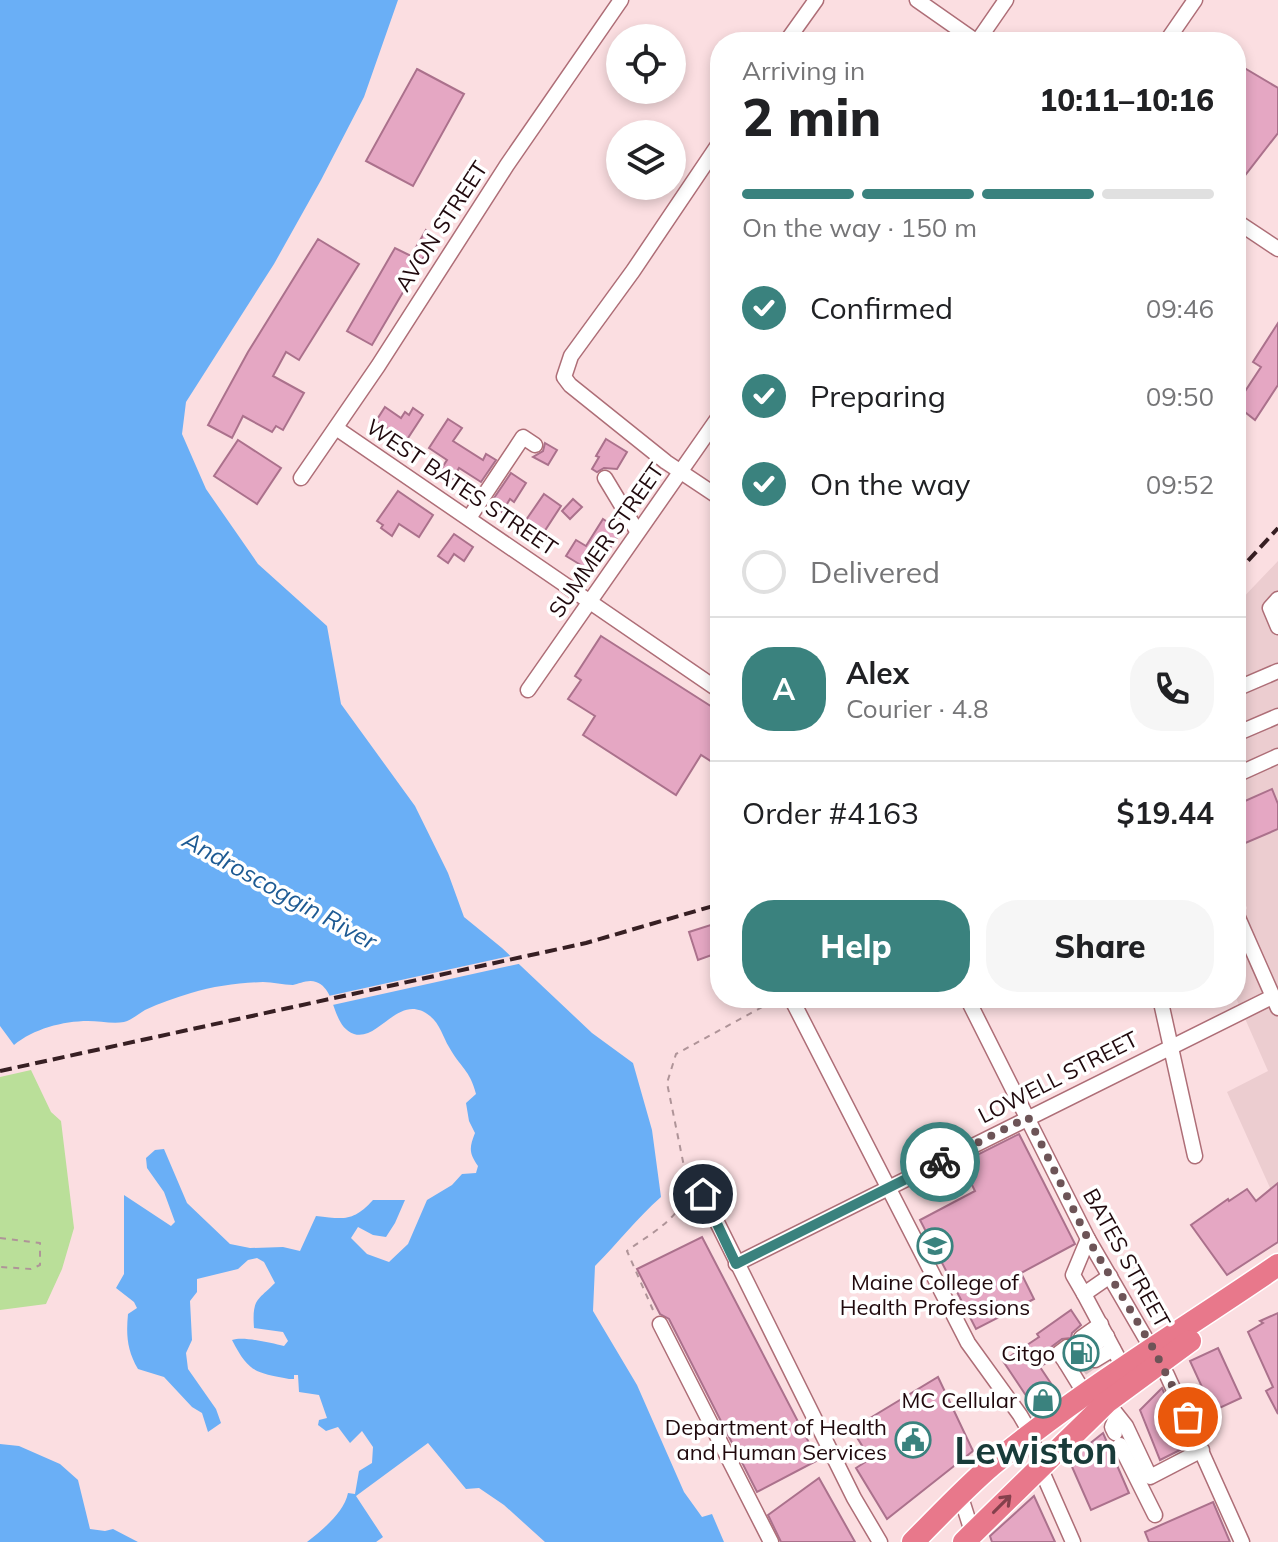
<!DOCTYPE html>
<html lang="en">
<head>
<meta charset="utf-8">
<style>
  :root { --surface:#fff; --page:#f6f6f6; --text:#202124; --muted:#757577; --line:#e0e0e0; --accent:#3a827e }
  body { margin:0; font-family:Mulish,sans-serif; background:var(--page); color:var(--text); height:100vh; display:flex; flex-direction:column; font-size:30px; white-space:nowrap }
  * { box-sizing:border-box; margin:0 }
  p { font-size:26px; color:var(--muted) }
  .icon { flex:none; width:44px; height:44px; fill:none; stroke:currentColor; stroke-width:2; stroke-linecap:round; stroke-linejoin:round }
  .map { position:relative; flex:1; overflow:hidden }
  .drawer { position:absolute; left:710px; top:32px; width:536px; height:976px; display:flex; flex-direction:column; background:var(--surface); border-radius:32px; box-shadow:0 4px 12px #0003 }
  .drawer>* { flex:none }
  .controls { position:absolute; left:606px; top:24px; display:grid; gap:16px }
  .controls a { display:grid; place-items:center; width:80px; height:80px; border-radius:50%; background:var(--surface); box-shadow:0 4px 12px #0003; font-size:40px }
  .pin { position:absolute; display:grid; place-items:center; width:68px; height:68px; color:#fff; margin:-34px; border:4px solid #fff; border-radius:50%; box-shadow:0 2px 8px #0007 }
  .courier { position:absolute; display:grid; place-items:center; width:80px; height:80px; margin:-40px; border:6px solid #3a827e; border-radius:50%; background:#fff; color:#222; box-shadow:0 2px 10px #0007 }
  .overview em { font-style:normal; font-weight:800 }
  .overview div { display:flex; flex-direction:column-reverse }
  .overview { display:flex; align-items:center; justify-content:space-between; height:136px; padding:0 32px }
  h1 { font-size:52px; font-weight:800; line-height:60px }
  .bar { display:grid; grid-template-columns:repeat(4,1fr); gap:12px 8px; align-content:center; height:96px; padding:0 32px }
  .bar i { height:10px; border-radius:6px; background:var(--line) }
  .bar .on { background:var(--accent) }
  .bar p { grid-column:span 4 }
  .line { display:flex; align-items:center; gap:20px; padding:0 32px; border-top:2px solid var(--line) }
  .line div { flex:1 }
  .round { display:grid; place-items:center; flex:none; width:84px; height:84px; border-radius:32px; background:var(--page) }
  ol { padding:0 32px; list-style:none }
  li { display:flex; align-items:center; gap:24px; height:88px }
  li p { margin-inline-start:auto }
  li .icon { padding:8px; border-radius:50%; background:var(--accent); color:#fff; stroke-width:4 }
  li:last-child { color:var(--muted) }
  li i { width:44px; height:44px; border:4px solid var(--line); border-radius:50% }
  .action { display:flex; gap:16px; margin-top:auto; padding:16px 32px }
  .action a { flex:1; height:92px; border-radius:32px; background:var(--accent); color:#fff; font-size:32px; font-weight:800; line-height:92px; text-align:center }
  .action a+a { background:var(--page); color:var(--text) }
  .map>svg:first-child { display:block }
</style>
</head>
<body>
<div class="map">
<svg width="1278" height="1542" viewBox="0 0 1278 1542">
  <rect width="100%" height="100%" fill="#fbdee1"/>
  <path fill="#eccdd0" d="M1278,561V1186L1271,1190L1227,1092L1268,1071L1236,998V930L1247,908L1236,884V605Z"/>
  <path fill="#badf99" d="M31,1070L51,1112L61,1121L74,1228L62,1269L46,1304L0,1310V1077Z"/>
  <g fill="#6aaff6">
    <path d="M0,0H398L364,97L321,180L274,264L186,402L182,434L206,489L258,564L327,626L341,704L415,806L448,873L464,917L502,948L592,1033L633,1063L652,1130L661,1197C637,1218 618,1243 595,1266L593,1311L637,1385L684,1492L702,1517L712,1514L724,1542H545L504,1505L479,1488L466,1489L428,1443L356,1496L383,1537L376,1542H307C322,1530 344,1513 348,1493L355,1494L359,1471L372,1463L373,1447L362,1431L350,1443L338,1427L326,1431L318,1425L319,1420L327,1418L319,1395L299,1392L298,1375H294V1379H289C255,1372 249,1373 232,1340C244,1336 270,1343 284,1346L288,1341L283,1332L254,1328C252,1299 257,1301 275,1283L264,1262L257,1258L248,1260L238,1269L197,1279V1292L190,1301L192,1340L186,1353L188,1369L216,1409L221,1423L208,1432L202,1413L192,1407L164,1377L138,1369C127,1350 126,1335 128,1314L137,1308L134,1302L116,1288L124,1274V1195L171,1226L175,1222L164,1192L147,1168L146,1158L155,1150L164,1149L187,1203L230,1244L250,1248L283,1247L300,1251L316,1216C344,1219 353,1222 373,1200H405L395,1223L386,1237L373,1235L358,1227L351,1238L367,1254L389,1262L408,1244L427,1200L452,1185L462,1174L476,1173L478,1166C469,1153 469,1148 475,1133L469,1121L466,1103L476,1094C470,1070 460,1067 449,1047C443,1037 440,1024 430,1016C399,991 379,1042 354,1034C331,1026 337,989 316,982C308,979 299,984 293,985C283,985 273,982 263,982C239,983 214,986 191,993C175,998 160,1003 145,1010C138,1014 132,1020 124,1022C113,1024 99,1021 88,1021C63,1021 33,1029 14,1045L0,1026Z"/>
    <path d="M0,1444L19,1446L60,1464L78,1480L90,1529L105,1531L113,1529L138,1542H0Z"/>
  </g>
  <path fill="#fbdee1" d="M515,955L523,963L328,1006L324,997Z"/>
  <g fill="#e5a7c3" stroke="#ab718c" stroke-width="2">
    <path d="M1236,63L1278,88V133L1236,187Z"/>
    <path d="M417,69L464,94L413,186L366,161Z"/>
    <path d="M426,230L436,236L372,345L347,331L395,248L411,256Z"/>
    <path d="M318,239L359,264L299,360L286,352L273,376L304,393L283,430L276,426L272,432L243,416L232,438L208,425L248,352Z"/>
    <path d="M1278,323V385L1255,420L1236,405L1261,367L1253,362Z"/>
    <path d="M385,407L401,418L405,412L409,415L413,408L423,415L406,441L376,421Z"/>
    <path d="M448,419L462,428L453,441L483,460L486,454L496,460L481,482L459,468L453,479L440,471L447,460L429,448Z"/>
    <path d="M606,439L627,452L617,469L604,468L597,472L592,469L599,457L596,456Z"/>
    <path d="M238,440L281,468L257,504L214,476Z"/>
    <path d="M545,443L557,450L548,465L533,457L543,451Z"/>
    <path d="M511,473L526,483L514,502L510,499L502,512L490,504Z"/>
    <path d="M398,491L433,515L419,537L399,524L392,536L381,528L383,525L377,521Z"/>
    <path d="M544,494L561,506L544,532L526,520Z"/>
    <path d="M573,499L582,507L570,519L562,511Z"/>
    <path d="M603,519L621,531L594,573L566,556L576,540L586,546Z"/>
    <path d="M454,534L473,547L464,561L454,554L448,563L438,556Z"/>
    <path d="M601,636L720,712V767L701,755L676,795L583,735L595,716L568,699L581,680L575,676Z"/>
    <path d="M1272,789L1278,804V829L1236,847V805Z"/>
    <path d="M720,922V952L698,960L689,932Z"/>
    <path d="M1019,1134L1075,1244L1021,1273L1034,1299L976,1329L920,1220L975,1191L961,1163Z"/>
    <path d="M1278,1183V1242L1227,1275L1191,1225L1228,1199L1229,1201L1247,1189L1256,1201Z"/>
    <path d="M702,1237L818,1460L757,1492L669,1319L660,1314L637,1269Z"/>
    <path d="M1071,1310L1081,1325L1072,1333L1071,1338L1062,1339L1050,1348L1046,1356L1049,1361L1040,1367L1054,1388L1031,1403L1003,1361L1039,1337L1037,1334Z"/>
    <path d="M1278,1313V1414L1266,1391L1273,1387L1248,1332L1263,1323L1260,1321Z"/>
    <path d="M1218,1348L1241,1398L1213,1411L1190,1361Z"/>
    <path d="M938,1377L973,1451L887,1519L856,1468L870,1459L852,1429Z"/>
    <path d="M1162,1388L1188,1446L1160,1460L1140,1410Z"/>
    <path d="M1103,1433L1129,1493L1091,1510L1069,1460Z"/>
    <path d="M819,1478L855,1542H781L768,1515Z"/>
    <path d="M1034,1496L1055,1542H992L990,1536Z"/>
    <path d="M1213,1502L1230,1542H1149L1145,1532Z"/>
  </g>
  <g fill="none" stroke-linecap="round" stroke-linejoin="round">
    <path stroke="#dabec1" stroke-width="14" stroke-dasharray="14 7" stroke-linecap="butt" d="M1082,1369L1095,1360"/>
    <defs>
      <g id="minor">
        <path d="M917,0L977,42"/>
        <path d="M786,42L816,0"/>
        <path d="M977,42L1006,0"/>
        <path d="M1166,42L1195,0"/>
        <path d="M720,142L633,271L571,356L564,377L570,385L666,462L720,498"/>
        <path d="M1236,221L1278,249"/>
        <path d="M336,428L720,691"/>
        <path d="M301,478L378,366L507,165L621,0"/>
        <path d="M605,478L637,531"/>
        <path d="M469,518L523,437L535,445"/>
        <path d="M1278,599L1270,608L1278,627"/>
        <path d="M1236,689L1278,671"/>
        <path d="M528,690L720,415"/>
        <path d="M1236,734L1278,716"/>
        <path d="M1236,775L1278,756"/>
        <path d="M1236,913L1278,1008"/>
        <path d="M791,998L968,1343L1020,1415L1031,1434L1040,1467L1073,1542"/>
        <path d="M967,998L1088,1239L1167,1375L1242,1542"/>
        <path d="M1160,998L1195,1156"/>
        <path d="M703,1194L854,1498L880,1542"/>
        <path d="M736,1264L1272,997"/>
        <path d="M1110,1276L1084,1294L1123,1367"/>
        <path d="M1084,1294L1073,1275L1088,1239"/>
        <path d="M660,1324L771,1542"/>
        <path d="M1081,1338L1101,1324"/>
        <path d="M1088,1349L1107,1336"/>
        <path d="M1075,1358L1066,1363L1085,1394"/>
        <path d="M1095,1360L1113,1349"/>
        <path d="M1066,1363L1059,1353L1067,1347"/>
        <path d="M1107,1402L1126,1426L1150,1477L1202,1450"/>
        <path d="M1115,1433L1112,1427L1117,1416"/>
        <path d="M1120,1445L1155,1515"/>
        <path d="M960,1494L974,1538"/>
      </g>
      <g id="highway">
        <path d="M913,1542C939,1516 964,1489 992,1465C1082,1390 1182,1331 1278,1265"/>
        <path d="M964,1542L1107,1402L1190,1341"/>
      </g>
    </defs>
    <use href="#minor" stroke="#ae6e77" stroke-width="17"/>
    <use href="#highway" stroke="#fff" stroke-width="25"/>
    <g stroke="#af9498" stroke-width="2" stroke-dasharray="6 6" stroke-linecap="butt">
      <path d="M0,1238L40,1243V1265L31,1269L0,1267"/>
      <path d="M653,1310L627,1251C652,1232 682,1219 688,1186L667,1083L676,1054L775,1000"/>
    </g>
    <use href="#minor" stroke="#fff" stroke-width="14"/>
    <use href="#highway" stroke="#e8788b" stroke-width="22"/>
    <g stroke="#371f23" stroke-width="4" stroke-dasharray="12 6" stroke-linecap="butt">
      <path d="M1236,574L1278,528"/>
      <path d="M0,1071L586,943L720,904"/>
    </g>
  </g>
  <defs><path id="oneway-shaft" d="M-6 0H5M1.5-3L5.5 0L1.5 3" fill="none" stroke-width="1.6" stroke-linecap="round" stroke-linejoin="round" transform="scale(2)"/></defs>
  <use stroke="#84404c" href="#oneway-shaft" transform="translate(1002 1504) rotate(-45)"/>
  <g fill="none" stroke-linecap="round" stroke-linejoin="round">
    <path stroke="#6d5457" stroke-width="8" stroke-dasharray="0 14.4" d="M940,1162L1028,1117L1088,1239L1153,1348L1188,1417"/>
    <path stroke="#3a827e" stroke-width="10" d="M703,1194L736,1264L940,1162"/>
  </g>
  <defs>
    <symbol id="university-ring" viewBox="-11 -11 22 22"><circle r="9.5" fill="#fff" stroke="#3a827e" stroke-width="1.5"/><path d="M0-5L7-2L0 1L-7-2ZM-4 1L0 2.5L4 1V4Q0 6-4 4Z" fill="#3a827e"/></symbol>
    <symbol id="fuel-ring" viewBox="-11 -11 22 22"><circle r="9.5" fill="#fff" stroke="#3a827e" stroke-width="1.5"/><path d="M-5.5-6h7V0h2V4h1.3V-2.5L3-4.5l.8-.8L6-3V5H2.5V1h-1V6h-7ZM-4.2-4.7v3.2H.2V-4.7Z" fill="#3a827e"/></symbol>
    <symbol id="shop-ring" viewBox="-11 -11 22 22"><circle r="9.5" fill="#fff" stroke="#3a827e" stroke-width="1.5"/><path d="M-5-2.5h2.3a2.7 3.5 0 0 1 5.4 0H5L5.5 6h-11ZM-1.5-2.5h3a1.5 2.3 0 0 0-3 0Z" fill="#3a827e"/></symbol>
    <symbol id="civic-ring" viewBox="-11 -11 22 22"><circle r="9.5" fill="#fff" stroke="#3a827e" stroke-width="1.5"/><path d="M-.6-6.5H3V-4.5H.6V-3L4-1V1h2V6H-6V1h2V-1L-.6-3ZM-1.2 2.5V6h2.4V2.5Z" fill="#3a827e"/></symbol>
  </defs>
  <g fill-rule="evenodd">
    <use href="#university-ring" x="915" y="1226" width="40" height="40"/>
    <use href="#fuel-ring" x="1061" y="1333" width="40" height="40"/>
    <use href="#shop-ring" x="1023" y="1380" width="40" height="40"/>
    <use href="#civic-ring" x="893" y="1420" width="40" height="40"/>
  </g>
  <g text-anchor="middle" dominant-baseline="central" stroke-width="7" stroke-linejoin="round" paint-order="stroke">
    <g font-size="22" fill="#20090d" stroke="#fff">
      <text transform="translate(441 226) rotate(-57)">AVON STREET</text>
      <text transform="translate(462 487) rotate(34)">WEST BATES STREET</text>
      <text transform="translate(606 540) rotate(-55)">SUMMER STREET</text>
      <text transform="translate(1058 1077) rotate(-27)">LOWELL STREET</text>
      <text transform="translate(1127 1258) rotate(61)">BATES STREET</text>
    </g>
    <g font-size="22" fill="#20090d" stroke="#fff" text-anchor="end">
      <text x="935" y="1282" text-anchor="middle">Maine College of<tspan x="935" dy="25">Health Professions</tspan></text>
      <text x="1055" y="1353">Citgo</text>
      <text x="1017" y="1400">MC Cellular</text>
      <text x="887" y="1427">Department of Health<tspan x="887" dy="25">and Human Services</tspan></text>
    </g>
    <g font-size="24" font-style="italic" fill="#1d5a93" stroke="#fff">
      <text transform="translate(280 890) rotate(29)">Androscoggin River</text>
    </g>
    <g font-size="38" font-weight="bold" fill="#183b39" stroke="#fff">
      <text x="1036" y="1450">Lewiston</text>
    </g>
  </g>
</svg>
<div class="controls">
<a><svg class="icon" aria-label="locate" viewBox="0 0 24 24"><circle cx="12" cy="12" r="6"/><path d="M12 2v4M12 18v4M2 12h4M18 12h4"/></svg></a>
<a><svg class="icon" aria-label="layers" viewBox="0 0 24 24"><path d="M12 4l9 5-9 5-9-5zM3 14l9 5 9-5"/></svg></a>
</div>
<div class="pin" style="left:1188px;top:1417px;background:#ea580c"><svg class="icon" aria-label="bag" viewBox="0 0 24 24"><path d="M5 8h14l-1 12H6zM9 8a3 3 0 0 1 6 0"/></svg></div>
<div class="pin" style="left:703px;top:1194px;background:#1f2937"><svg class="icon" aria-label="home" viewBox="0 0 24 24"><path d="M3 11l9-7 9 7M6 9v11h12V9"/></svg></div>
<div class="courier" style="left:940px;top:1162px"><svg class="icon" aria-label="bike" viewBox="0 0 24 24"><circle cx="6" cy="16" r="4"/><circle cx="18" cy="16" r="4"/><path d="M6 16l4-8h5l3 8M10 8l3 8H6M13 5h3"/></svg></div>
<section class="drawer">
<div class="overview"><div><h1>2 min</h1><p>Arriving in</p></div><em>10:11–10:16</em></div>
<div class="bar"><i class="on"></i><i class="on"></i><i class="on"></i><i></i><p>On the way · 150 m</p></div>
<ol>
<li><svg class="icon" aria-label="check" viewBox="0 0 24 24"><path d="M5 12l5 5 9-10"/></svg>Confirmed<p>09:46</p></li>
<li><svg class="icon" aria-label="check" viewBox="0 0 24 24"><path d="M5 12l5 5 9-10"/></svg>Preparing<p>09:50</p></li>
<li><svg class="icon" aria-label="check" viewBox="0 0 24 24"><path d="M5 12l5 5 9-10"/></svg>On the way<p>09:52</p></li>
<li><i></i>Delivered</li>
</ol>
<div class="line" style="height:144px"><b class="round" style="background:var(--accent);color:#fff">A</b><div><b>Alex</b><p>Courier · 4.8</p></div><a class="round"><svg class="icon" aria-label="phone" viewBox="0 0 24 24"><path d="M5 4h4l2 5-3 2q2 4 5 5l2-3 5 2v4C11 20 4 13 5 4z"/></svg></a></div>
<div class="line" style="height:104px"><div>Order #4163</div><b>$19.44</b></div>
<div class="action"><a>Help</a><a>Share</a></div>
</section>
</div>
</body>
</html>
